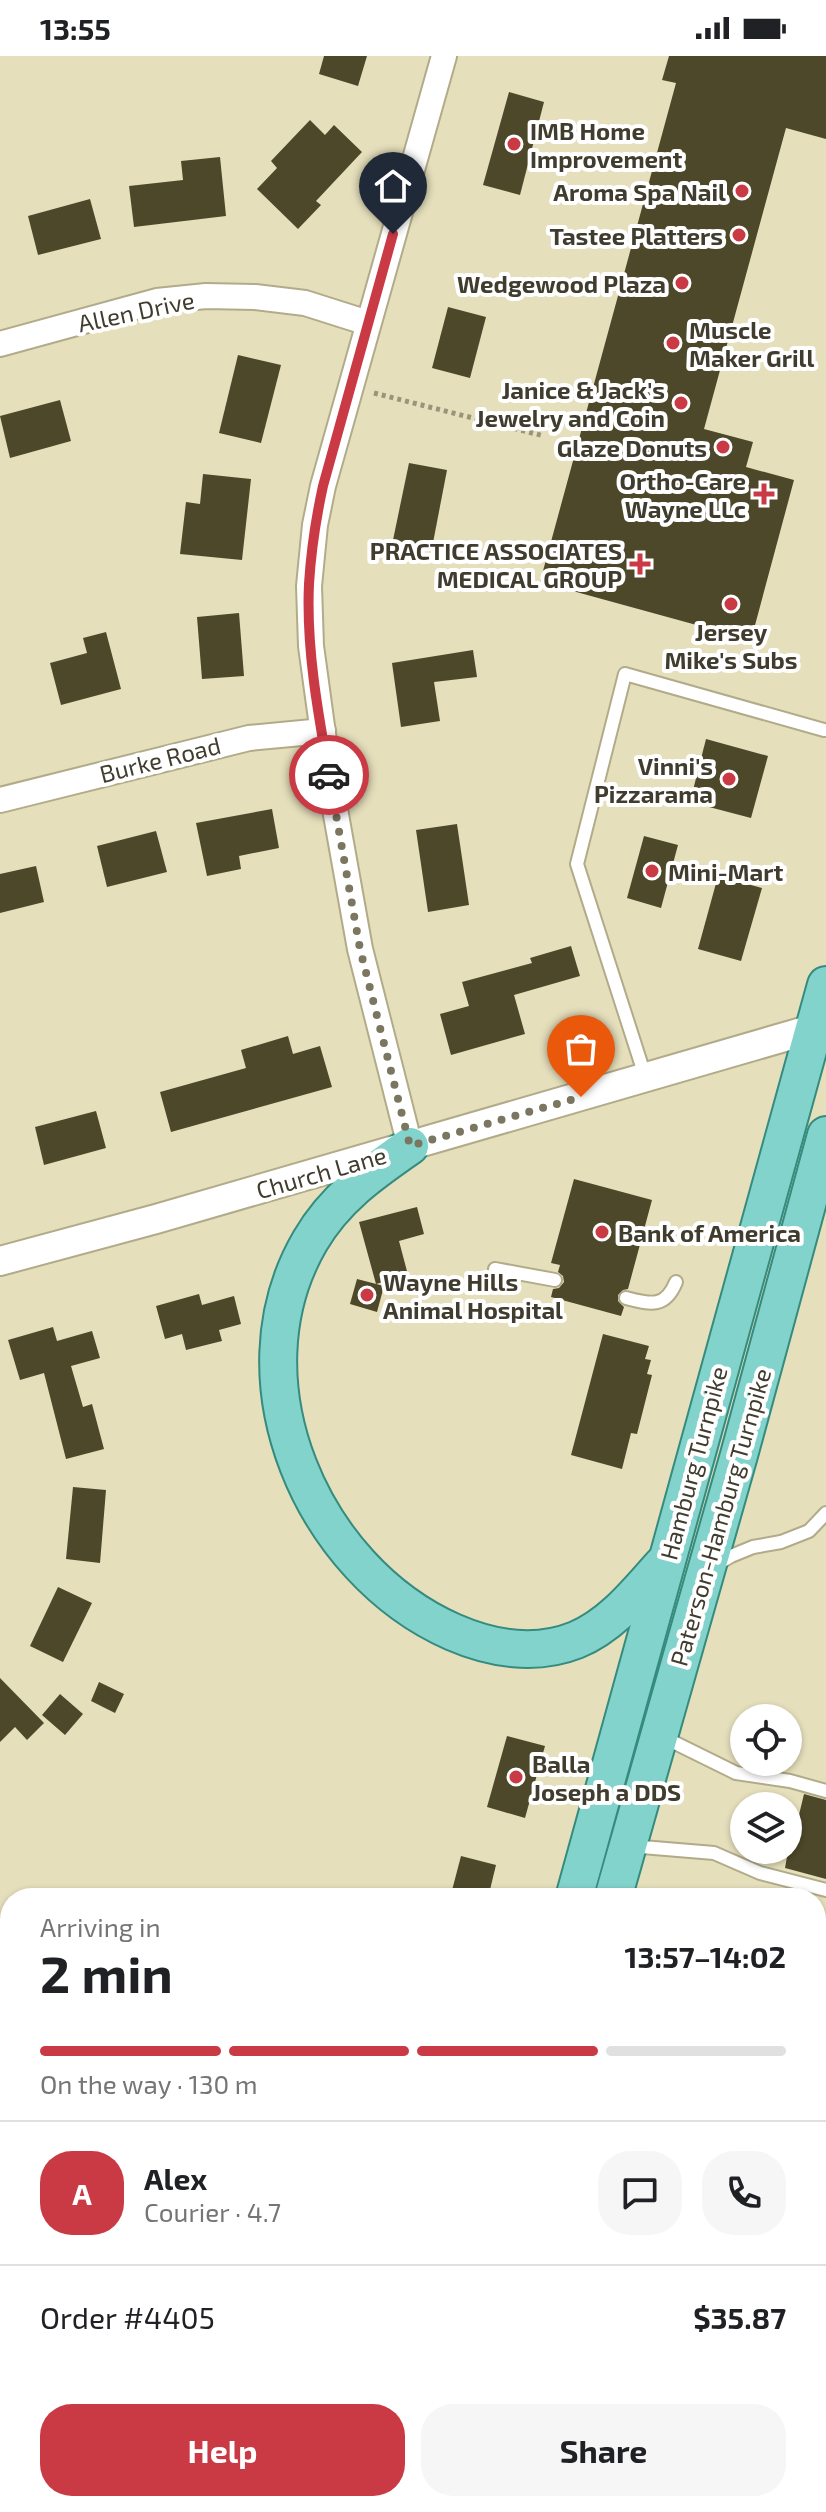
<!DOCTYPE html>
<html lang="en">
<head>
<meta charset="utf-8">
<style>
  :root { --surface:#fff; --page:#f6f6f6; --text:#202124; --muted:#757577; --line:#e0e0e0; --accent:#ca3a45 }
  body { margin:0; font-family:"Exo 2",sans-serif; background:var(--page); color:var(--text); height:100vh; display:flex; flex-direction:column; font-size:30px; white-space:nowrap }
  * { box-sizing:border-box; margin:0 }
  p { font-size:26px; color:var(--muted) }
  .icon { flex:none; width:44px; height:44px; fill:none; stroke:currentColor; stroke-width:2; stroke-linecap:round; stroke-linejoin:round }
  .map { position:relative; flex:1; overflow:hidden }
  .drawer { position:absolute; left:0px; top:1832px; width:826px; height:624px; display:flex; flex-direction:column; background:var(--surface); border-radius:32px 32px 0 0; box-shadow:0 2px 6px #0004 }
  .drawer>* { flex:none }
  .buttons { position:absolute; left:730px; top:1648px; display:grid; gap:16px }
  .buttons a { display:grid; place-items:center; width:72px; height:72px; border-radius:50%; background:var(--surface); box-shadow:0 2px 6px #0004; font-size:40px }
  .pin { position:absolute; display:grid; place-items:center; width:68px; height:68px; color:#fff; margin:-82px -34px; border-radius:50% 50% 50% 0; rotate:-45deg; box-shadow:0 0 8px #0007 }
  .pin .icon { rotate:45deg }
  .courier { position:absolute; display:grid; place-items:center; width:80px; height:80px; margin:-40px; border:6px solid #ca3a45; border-radius:50%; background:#fff; color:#222; box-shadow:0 2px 10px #0007 }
  .head em { font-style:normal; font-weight:700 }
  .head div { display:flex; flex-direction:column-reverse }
  .head { display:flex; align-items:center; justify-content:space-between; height:136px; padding:0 40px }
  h1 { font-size:52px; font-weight:700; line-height:60px }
  .bar { display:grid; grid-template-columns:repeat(4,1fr); gap:12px 8px; align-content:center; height:96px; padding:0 40px }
  .bar i { height:10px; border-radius:6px; background:var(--line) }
  .bar .on { background:var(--accent) }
  .bar p { grid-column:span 4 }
  .line { display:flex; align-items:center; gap:20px; padding:0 40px; border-top:2px solid var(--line) }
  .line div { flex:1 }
  .round { display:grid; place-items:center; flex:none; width:84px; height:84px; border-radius:32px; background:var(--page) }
  .button { display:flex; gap:16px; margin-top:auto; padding:16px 40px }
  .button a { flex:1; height:92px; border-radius:32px; background:var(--accent); color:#fff; font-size:32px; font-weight:700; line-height:92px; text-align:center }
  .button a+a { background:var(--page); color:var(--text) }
  .status { display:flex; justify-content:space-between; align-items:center; height:56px; padding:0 40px; background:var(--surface); direction:ltr }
  .status svg { height:22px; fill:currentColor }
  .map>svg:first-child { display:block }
</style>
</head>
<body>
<div class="status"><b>13:55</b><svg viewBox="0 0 49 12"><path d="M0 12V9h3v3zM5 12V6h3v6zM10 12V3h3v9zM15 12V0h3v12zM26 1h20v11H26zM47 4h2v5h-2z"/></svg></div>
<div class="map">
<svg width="826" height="2456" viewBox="0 0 826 2456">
  <defs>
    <pattern id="forest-firs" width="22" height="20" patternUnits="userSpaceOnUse" patternTransform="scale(2)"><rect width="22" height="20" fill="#c0b587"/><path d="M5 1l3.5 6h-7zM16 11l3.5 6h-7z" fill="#9d946f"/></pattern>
  </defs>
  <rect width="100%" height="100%" fill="#e6dfbc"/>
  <path fill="url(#forest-firs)" d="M816,2077L826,2080V2288L816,2286V2147L821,2116L816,2115Z"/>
  <g fill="#4e482a">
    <path d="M324,0H367L358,30L319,18Z"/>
    <path d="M669,0H826V83L786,72L704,373L753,386L746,411L794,424L751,584L540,526L676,27L662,24Z"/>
    <path d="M509,36L544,46L520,139L483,129Z"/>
    <path d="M310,64L325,79L334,69L362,96L316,145L321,149L298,173L257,133L277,112L271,105Z"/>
    <path d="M220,101L226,160L134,171L129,130L183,124L181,105Z"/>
    <path d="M90,143L101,183L38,199L28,160Z"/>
    <path d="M448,251L486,261L470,322L432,312Z"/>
    <path d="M238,299L281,309L261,387L219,377Z"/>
    <path d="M60,344L71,385L10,402L0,360Z"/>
    <path d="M409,407L447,414L432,492L393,484Z"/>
    <path d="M203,418L251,423L242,504L180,498L186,446L200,448Z"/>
    <path d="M239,557L244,620L202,623L197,561Z"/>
    <path d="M106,576L121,633L61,649L50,607L87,597L83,582Z"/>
    <path d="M473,594L477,621L434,626L440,665L401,671L392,607Z"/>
    <path d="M706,683L768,700L751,762L690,746Z"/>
    <path d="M272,753L279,792L239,800L241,813L207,820L196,767Z"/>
    <path d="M457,768L469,849L428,856L416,774Z"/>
    <path d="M156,775L167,816L107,831L97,790Z"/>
    <path d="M644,780L678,789L661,852L627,842Z"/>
    <path d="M36,810L44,846L0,857V818Z"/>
    <path d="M718,820L762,832L741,905L698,893Z"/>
    <path d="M571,890L580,920L514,939L525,978L451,999L440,958L469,950L462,926L532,907L530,902Z"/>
    <path d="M288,980L293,998L320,990L332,1031L171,1076L160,1036L246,1012L241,994Z"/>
    <path d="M96,1055L106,1092L44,1109L35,1071Z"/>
    <path d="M574,1123L652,1144L628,1233L623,1234L618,1239V1245L624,1251L621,1260L551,1241L553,1233L559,1232L564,1226L563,1220L558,1216L560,1209L551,1207Z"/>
    <path d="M417,1151L424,1178L399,1185L408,1219L376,1228L359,1166Z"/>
    <path d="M357,1223L384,1230L377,1256L350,1248Z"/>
    <path d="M199,1238L202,1249L234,1240L241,1268L219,1274L222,1285L186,1294L182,1278L165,1283L156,1250Z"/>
    <path d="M53,1271L57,1285L92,1275L100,1302L71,1310L83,1351L92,1348L104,1393L66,1403L44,1317L20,1324L8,1284Z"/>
    <path d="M603,1278L649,1290L645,1303L651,1304L647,1318L652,1319L637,1378L631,1377L622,1413L571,1399Z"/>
    <path d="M73,1431L106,1434L100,1507L66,1503Z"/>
    <path d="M58,1531L92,1547L63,1606L30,1590Z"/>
    <path d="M0,1622L44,1667L27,1684L15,1671L0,1686Z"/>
    <path d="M99,1626L124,1638L115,1657L91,1645Z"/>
    <path d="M60,1638L83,1658L65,1679L42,1659Z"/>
    <path d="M507,1680L545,1690L525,1762L487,1751Z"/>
    <path d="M804,1738L826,1744V1823L785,1812L794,1761L798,1763Z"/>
    <path d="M461,1800L496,1809L488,1842H450Z"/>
  </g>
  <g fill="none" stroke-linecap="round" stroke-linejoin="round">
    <defs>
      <g id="service">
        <path d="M646,1023L577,808L625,618L824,674"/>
        <path d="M495,1213L555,1224"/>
        <path d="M626,1242C650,1248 665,1253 676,1226"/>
        <path d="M716,1509L731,1500L753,1491L781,1486L809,1475L826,1457"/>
        <path d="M661,1680L736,1717L790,1725L826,1735"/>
        <path d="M630,1790L714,1797L760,1817L826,1834"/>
      </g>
      <g id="minor">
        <path d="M0,288L157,245L206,240L255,241L305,247L368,267"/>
        <path d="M0,744L249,682L323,675"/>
        <path d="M410,1090L360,893L328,714L311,590L309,530L315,469L323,430L444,0"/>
        <path d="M0,2061L10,2062"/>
        <path d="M0,2389L10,2355"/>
      </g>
      <path id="tertiary" d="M0,1205L156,1163L826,969"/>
      <g id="primary">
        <path d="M410,1090C371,1117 335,1142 310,1185C229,1324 312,1514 453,1576C492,1593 536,1600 576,1584C612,1569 637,1537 662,1509"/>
        <path d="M574,1842L826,929"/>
        <path d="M613,1842L739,1399L826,1079"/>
        <path d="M400,2456L403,2446"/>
        <path d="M437,2456L440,2446"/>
      </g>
    </defs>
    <use href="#service" stroke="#b2ab89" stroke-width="16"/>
    <use href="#minor" stroke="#b2ab89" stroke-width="28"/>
    <use href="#tertiary" stroke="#b2ab89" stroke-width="32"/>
    <use href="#primary" stroke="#358b7e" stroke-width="40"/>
    <path stroke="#9a947b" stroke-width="5" stroke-dasharray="4 4" stroke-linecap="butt" d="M374,337L544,380"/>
    <use href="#service" stroke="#fff" stroke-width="12"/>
    <use href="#minor" stroke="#fff" stroke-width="24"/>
    <use href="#tertiary" stroke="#fff" stroke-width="28"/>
    <use href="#primary" stroke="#82d3cb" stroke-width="36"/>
  </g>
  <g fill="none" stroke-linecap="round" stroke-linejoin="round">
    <path stroke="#7a7660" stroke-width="8" stroke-dasharray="0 14.4" d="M329,719L360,893L410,1090L581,1041"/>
    <path stroke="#ca3a45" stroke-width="10" d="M329,719C318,657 306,591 309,528C311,495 316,462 323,430L393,178"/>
  </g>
  <g fill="#ca3a45" stroke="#fff" stroke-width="3">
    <circle cx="514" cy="88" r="8"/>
    <circle cx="742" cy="135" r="8"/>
    <circle cx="739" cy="179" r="8"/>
    <circle cx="682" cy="227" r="8"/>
    <circle cx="673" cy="287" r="8"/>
    <circle cx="681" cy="347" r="8"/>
    <circle cx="723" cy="391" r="8"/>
    <path d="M760 426h8v8h8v8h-8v8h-8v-8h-8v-8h8z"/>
    <path d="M636 496h8v8h8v8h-8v8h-8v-8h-8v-8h8z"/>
    <circle cx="731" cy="548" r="8"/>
    <circle cx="729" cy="723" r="8"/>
    <circle cx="652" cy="815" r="8"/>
    <circle cx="602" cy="1176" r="8"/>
    <circle cx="367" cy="1239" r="8"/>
    <circle cx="516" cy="1721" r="8"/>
  </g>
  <g text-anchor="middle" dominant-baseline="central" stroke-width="8" stroke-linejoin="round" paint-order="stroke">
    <g font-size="24" font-weight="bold" fill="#403d2f" stroke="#fff" text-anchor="end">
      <text x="530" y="74" text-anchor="start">IMB Home<tspan x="530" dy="28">Improvement</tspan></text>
      <text x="726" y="135">Aroma Spa Nail</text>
      <text x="723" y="179">Tastee Platters</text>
      <text x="666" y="227">Wedgewood Plaza</text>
      <text x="689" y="273" text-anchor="start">Muscle<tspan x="689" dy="28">Maker Grill</tspan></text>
      <text x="665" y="333">Janice &amp; Jack's<tspan x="665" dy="28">Jewelry and Coin</tspan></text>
      <text x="707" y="391">Glaze Donuts</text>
      <text x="746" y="424">Ortho-Care<tspan x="746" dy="28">Wayne LLc</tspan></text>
      <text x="622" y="494">PRACTICE ASSOCIATES<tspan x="622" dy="28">MEDICAL GROUP</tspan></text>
      <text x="731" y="575" text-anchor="middle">Jersey<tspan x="731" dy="28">Mike's Subs</tspan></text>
      <text x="713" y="709">Vinni's<tspan x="713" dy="28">Pizzarama</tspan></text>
      <text x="668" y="815" text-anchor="start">Mini-Mart</text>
      <text x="618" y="1176" text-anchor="start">Bank of America</text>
      <text x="383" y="1225" text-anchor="start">Wayne Hills<tspan x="383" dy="28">Animal Hospital</tspan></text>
      <text x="532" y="1707" text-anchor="start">Balla<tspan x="532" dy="28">Joseph a DDS</tspan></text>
    </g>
    <g font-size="24" fill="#403d2f" stroke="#fff">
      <text transform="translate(136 255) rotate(-12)">Allen Drive</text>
      <text transform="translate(160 703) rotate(-14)">Burke Road</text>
      <text transform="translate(321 1116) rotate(-16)">Church Lane</text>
      <text transform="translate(693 1407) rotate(-75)">Hamburg Turnpike</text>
      <text transform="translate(720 1461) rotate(-74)">Paterson-Hamburg Turnpike</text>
    </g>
  </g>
</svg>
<div class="buttons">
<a><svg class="icon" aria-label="locate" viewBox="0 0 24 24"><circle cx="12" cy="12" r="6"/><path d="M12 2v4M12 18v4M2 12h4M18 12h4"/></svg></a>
<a><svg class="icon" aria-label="layers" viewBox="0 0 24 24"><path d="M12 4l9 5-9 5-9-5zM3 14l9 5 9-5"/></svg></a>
</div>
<div class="pin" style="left:581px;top:1041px;background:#ea580c"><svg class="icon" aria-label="bag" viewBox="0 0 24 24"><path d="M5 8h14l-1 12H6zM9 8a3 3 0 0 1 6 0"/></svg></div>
<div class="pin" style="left:393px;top:178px;background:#1f2937"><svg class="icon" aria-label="home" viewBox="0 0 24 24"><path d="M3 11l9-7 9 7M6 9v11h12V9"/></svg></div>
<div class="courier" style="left:329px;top:719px"><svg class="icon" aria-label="car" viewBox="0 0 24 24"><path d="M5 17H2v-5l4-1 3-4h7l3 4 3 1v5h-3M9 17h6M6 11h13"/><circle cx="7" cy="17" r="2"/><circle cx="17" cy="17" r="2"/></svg></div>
<section class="drawer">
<div class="head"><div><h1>2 min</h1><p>Arriving in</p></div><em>13:57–14:02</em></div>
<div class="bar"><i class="on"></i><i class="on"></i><i class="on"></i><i></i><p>On the way · 130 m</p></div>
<div class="line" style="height:144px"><b class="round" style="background:var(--accent);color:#fff">A</b><div><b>Alex</b><p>Courier · 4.7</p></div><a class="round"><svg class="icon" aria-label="chat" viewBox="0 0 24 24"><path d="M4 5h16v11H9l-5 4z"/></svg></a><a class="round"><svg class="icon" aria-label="phone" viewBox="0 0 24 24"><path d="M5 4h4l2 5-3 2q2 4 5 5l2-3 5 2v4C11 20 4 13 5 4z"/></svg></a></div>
<div class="line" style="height:104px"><div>Order #4405</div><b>$35.87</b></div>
<div class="button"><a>Help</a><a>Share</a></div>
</section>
</div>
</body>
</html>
